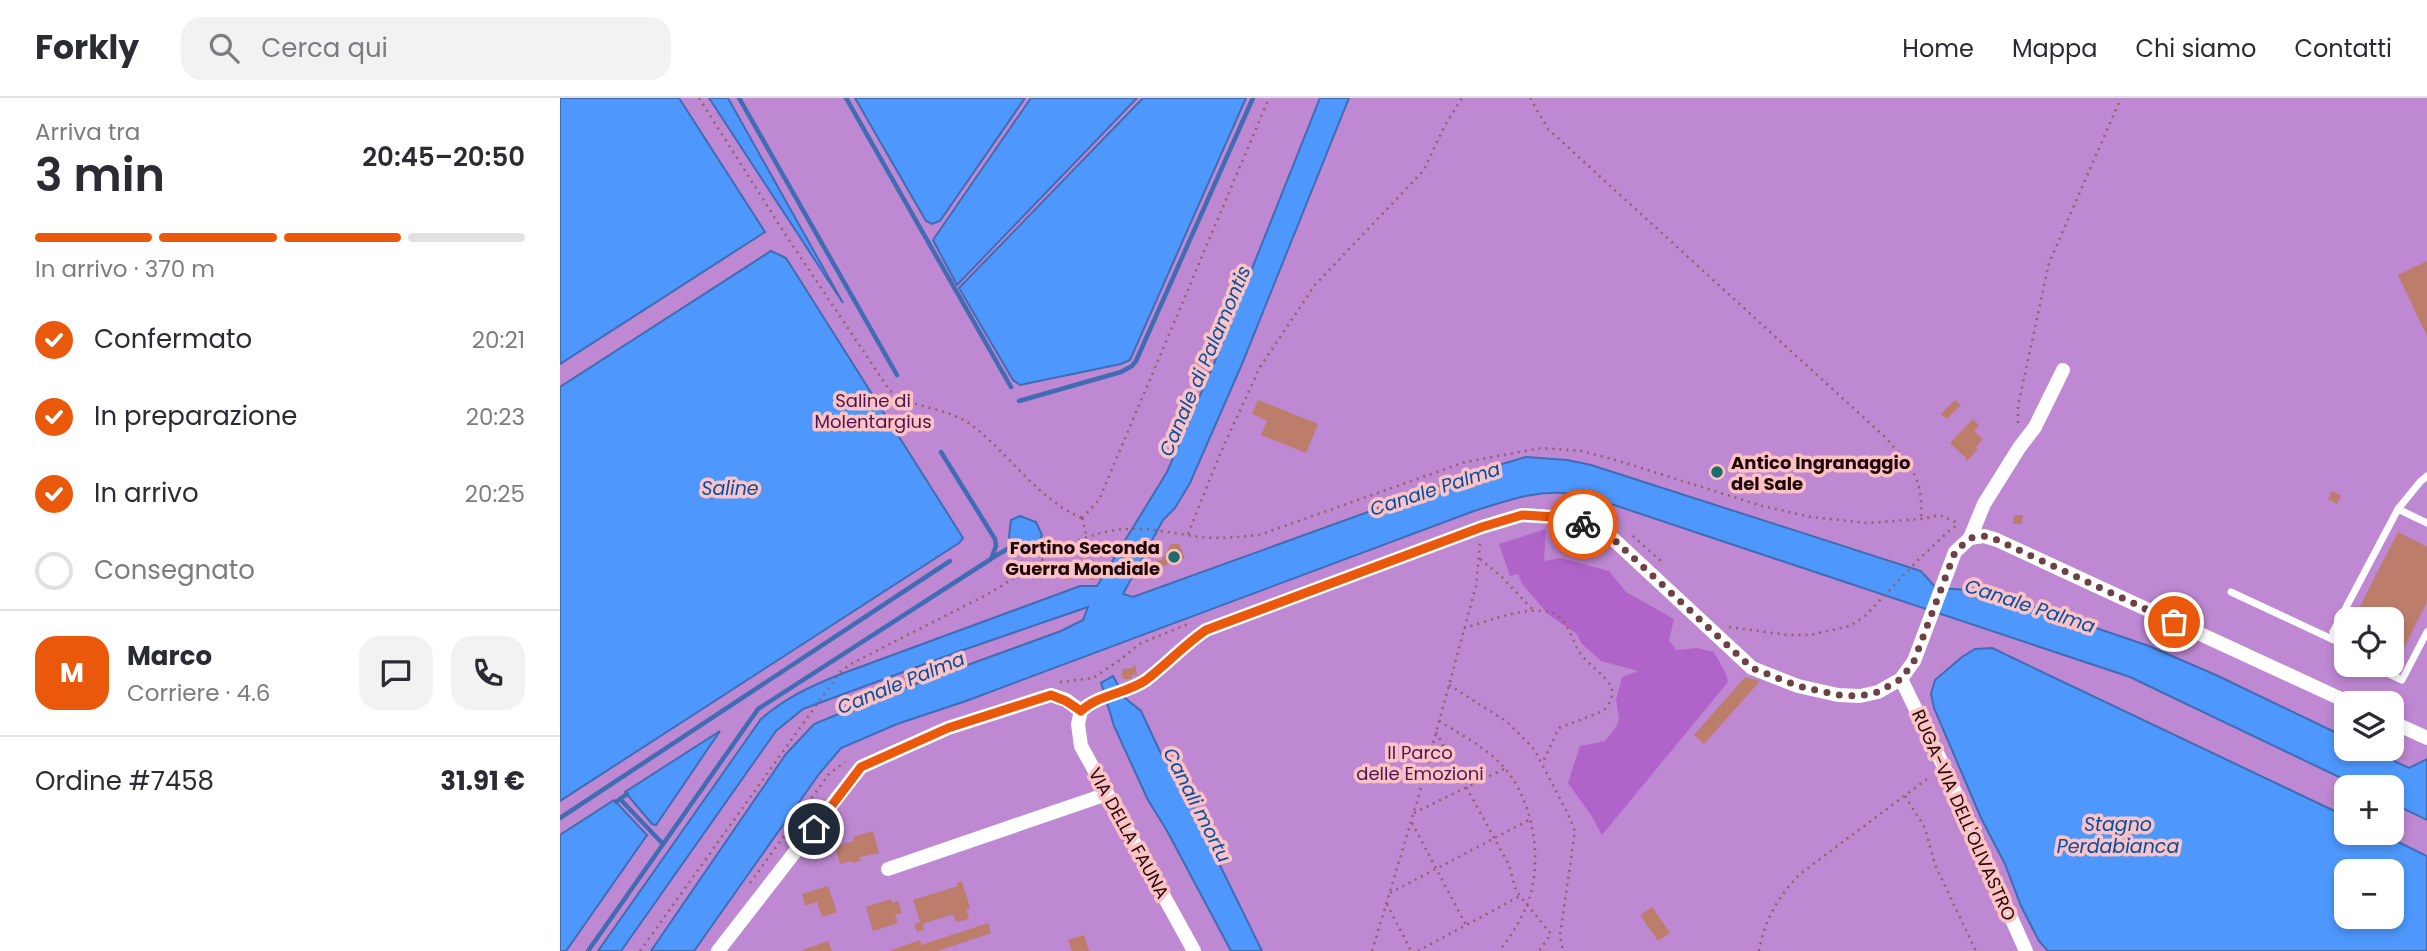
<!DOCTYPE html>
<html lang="it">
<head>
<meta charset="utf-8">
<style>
  :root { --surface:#fff; --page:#f2f2f3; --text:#2b2b33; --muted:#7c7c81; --line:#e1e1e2; --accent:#ea580c }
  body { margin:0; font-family:Poppins,sans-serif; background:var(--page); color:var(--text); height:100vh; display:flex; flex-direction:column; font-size:26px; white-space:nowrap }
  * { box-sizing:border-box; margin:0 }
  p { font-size:23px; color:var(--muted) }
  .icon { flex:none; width:38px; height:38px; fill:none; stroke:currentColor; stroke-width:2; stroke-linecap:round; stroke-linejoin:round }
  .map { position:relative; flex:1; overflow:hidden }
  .details { display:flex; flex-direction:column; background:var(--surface); width:560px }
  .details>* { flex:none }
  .tools { position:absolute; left:1774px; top:509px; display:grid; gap:14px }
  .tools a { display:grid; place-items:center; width:70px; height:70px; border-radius:14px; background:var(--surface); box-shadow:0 4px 10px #0003; font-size:35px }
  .pin { position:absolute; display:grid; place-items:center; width:60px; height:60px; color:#fff; margin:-30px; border:4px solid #fff; border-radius:50%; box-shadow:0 2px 7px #0007 }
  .courier { position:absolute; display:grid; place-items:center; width:70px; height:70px; margin:-35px; border:5px solid #ea580c; border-radius:50%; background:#fff; color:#222; box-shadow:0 2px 9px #0007 }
  .headline em { font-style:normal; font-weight:600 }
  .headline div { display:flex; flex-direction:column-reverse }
  .headline { display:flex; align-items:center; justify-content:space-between; height:119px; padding:0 35px }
  h1 { font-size:46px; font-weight:600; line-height:52px }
  .bar { display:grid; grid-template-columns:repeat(4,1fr); gap:10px 7px; align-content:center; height:84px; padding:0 35px }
  .bar i { height:9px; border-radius:5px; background:var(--line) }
  .bar .selected { background:var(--accent) }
  .bar p { grid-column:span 4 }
  .line { display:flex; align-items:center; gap:18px; padding:0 35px; border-top:2px solid var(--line) }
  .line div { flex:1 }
  .round { display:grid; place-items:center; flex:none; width:74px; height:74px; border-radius:21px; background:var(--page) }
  ol { padding:0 35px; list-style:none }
  li { display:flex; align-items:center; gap:21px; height:77px }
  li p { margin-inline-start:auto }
  li .icon { padding:7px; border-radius:50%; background:var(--accent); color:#fff; stroke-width:4 }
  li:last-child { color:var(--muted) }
  li i { width:38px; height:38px; border:4px solid var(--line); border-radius:50% }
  header { display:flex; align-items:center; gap:42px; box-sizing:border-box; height:98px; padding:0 35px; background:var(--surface); border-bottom:2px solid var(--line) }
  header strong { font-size:33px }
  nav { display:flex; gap:38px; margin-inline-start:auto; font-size:24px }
  .search { width:490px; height:63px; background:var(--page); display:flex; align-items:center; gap:18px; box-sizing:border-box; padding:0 24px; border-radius:21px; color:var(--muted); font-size:26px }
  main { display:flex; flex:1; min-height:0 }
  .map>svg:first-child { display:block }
</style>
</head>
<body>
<header>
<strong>Forkly</strong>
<div class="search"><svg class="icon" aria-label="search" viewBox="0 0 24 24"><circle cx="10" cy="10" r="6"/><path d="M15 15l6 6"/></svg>Cerca qui</div>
<nav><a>Home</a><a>Mappa</a><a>Chi siamo</a><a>Contatti</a></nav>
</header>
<main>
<section class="details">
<div class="headline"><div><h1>3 min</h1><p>Arriva tra</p></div><em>20:45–20:50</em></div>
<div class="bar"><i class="selected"></i><i class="selected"></i><i class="selected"></i><i></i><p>In arrivo · 370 m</p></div>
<ol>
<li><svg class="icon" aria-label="check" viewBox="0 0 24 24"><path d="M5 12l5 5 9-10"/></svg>Confermato<p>20:21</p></li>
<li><svg class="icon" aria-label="check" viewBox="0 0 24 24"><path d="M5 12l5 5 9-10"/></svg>In preparazione<p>20:23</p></li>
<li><svg class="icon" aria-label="check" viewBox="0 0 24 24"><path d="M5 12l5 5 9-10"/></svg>In arrivo<p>20:25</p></li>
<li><i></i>Consegnato</li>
</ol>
<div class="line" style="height:126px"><b class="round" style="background:var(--accent);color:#fff">M</b><div><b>Marco</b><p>Corriere · 4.6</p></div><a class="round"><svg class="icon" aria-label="chat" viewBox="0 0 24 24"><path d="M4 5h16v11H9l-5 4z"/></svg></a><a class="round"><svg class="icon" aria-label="phone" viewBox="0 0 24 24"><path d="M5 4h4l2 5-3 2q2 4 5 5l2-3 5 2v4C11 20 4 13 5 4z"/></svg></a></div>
<div class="line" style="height:91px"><div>Ordine #7458</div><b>31.91 €</b></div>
</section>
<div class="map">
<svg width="1867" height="853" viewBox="0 0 1867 853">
  <rect width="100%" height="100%" fill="#f9b0b3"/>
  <path fill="#be88d2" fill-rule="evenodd" d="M0,0H1867V853H0ZM1787,522H1832V567H1787ZM1787,606H1832V651H1787ZM1787,690H1832V735H1787ZM1787,774H1832V819H1787Z"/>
  <path fill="#b064ca" d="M986,431L984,463L1000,460L1049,473L1066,494L1114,521L1109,542L1116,552L1137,550L1154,554L1166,576L1168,584L1042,737L1031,717L1008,685L1020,648L1045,643L1054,632L1059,622L1056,602L1062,579L1078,573L1041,563L1021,545L1017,536L989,517L962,486L958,476L950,478L939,446Z"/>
  <g fill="#4e98fd" stroke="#406cb4" stroke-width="2" fill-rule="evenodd">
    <path d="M0,0H119L205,134L0,266Z"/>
    <path d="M149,0H168L283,205Z"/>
    <path d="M295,0H465L380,123L372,126L366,123Z"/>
    <path d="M471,0H577L397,187L373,142Z"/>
    <path d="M583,0H686L570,262L561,266L460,287L453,282L399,190Z"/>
    <path d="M760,0H789L682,266L630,385L615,410L603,422L563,496L573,499L935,368L966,359L1007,362L1031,367L1361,473L1376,490L1427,493L1589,548L1658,578L1787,640V651H1809L1849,670L1867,661V722L1832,705V690L1800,689L1570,579L1048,405C1036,402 1023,398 1011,396C977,391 946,403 914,413L406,603L337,626L281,650L259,676L134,853H91L226,656L254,626L317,600L501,533L523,522L528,509L403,552L243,611L216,633L61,853H38L201,621C225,600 251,588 281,576L520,488H537L607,374L658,256Z"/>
    <path d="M211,153L226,160L403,440L399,445L0,703V289Z"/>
    <path d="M460,418L476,424L482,437L475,451L467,456L457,453L449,439L451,422Z"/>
    <path d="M1432,550L1787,719V735H1820L1867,758V853H1488L1479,843L1461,808L1445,766L1421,720L1374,610L1371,596L1375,582L1402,559L1415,551ZM1787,774H1832V819H1787Z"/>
    <path d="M553,578L565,600L581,613L602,658L625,691L653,753L702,853H671L606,731L588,702L554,628L541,585Z"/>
    <path d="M160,633L96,727L92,726L65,694Z"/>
    <path d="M54,702L87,737L6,853H0V737Z"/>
  </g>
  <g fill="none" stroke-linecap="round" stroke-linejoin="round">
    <g stroke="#406cb4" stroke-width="4.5">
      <path d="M179,0L337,277"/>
      <path d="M286,0L451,289"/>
      <path d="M459,303L561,274L572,268L576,263L693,0"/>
      <path d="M432,460L454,447"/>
      <path d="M60,701L103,746"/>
      <path d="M56,704L67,696"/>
      <path d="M0,720L390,463"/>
      <path d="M28,853L198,611L431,461L436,448L435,441L381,354"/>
    </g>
  </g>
  <g fill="#bd7d6b">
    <path d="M1867,163V238L1838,177Z"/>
    <path d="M698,302L758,326L746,355L701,337L707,323L692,316Z"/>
    <path d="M1395,302L1401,307L1387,321L1381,316Z"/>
    <path d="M1413,321L1419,327L1414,333L1423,341L1416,349L1418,351L1407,363L1405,361L1406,360L1390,345Z"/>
    <path d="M1772,393L1781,398L1777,406L1768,401Z"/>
    <path d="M1454,417H1463L1462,426H1453Z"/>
    <path d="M1838,434L1867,449V504L1835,568L1832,566V522H1793Z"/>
    <path d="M611,446H619L625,460L603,468L601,473H594L592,469L593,463L602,462Z"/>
    <path d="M531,465L541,469L537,482L527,481L526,478L515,479L508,482L503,479L502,475L505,471L527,469Z"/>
    <path d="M575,566L577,578L573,576L571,581H564L561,577L563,571L572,570Z"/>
    <path d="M1185,579L1200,583L1144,646L1134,637Z"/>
    <path d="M313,733L319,755L300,759L301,763L292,765L291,763L280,766L275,749L294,743L293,739Z"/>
    <path d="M402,783L410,810L406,812L409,821L396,824L393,816L363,826L364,832L357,834L354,826L360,824L353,802L398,788L397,785Z"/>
    <path d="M268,788L277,814L262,819L257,804L245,808L242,796Z"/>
    <path d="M331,801L332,805L338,803L342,815L335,817L338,825L313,833L306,809Z"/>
    <path d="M1092,809L1110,835L1098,843L1080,817Z"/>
    <path d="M428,825L431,835L378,853H329L360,842L361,847Z"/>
    <path d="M524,837L529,853H512L508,842Z"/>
    <path d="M268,843L272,853H240Z"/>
  </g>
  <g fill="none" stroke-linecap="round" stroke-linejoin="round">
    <g stroke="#936163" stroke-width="2.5" stroke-dasharray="2 5" stroke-linecap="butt">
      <path d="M139,0L225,136L330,293C354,311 386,309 410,326C447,353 479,403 522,420"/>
      <path d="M970,0L988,31L1325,339C1352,370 1363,378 1361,421"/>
      <path d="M1458,325V308L1489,165L1561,0"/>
      <path d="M522,420L539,402L709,0"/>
      <path d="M522,420L527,440"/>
      <path d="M628,436L660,356L700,269L755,187L864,72L884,29L902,0"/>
      <path d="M1073,438L1104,466"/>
      <path d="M920,461L941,478L973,512"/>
      <path d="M1169,529L1228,537H1250L1290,528L1305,518L1358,462L1390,432L1400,426"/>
      <path d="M904,530C931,523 963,508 990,514C1006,518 1011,539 1018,552C1026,566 1045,576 1051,589C1055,597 1049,607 1043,613L999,630L982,666"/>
      <path d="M500,584L533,580L560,562L579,546L628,526"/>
      <path d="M889,587L946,623L974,651L1008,716L1015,733L1000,838L1003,853"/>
      <path d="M879,623C900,636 923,648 941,666C974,701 984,763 967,807C960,824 950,839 939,853"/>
      <path d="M876,634L949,767L956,793L991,836L979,853"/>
      <path d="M1345,698L1365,730L1375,767L1416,853"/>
      <path d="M854,715L944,671"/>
      <path d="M852,725L906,827"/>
      <path d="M190,785L269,676L285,664"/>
      <path d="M830,795L969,722"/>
      <path d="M827,806L851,853"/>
      <path d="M80,853L280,574L291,566C335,543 380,521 424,498C465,476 499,444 545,434C577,426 609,435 640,439C660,441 679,439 699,437L905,364L982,350L1022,353L1059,363L1202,408L1251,419L1307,425L1361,421L1380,417L1400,426"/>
      <path d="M812,853L859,697L916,488L920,445"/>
      <path d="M858,853L960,798"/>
      <path d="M1199,853C1204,823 1219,797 1240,776L1371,678"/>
    </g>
    <g stroke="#fff" stroke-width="7">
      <path d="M1838,411L1860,384L1867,378"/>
      <path d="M1671,494L1776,543"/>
      <path d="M1787,555L1780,552L1773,534L1838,411L1867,425"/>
      <path d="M1810,567L1842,582L1867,534"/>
    </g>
    <g stroke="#fff" stroke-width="14">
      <path d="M1410,440L1424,438L1437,442L1792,606"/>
      <path d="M1341,581L1384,669L1466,853"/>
      <path d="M521,613L518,626L521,648L634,853"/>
      <path d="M1832,624L1867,640"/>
      <path d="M328,771L547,696"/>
      <path d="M158,853L301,669L388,630L491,597L506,602L521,613C539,596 566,596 586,582C607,566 624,547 646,532L922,429L962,417L1011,420L1051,439L1192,570L1238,588L1278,597L1300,598L1318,594L1341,581L1354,563L1395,454L1410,440L1424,406L1459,350L1475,329L1503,272"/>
    </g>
  </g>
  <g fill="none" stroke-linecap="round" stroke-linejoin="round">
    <path stroke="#6c4244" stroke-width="7" stroke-dasharray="0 12.6" d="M1023,426L1051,439L1192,570L1238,588L1278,597L1300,598L1318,594L1341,581L1354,563L1395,454L1410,440L1424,438L1437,442L1614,524"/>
    <path stroke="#ea580c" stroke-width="9" d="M254,731L301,669L388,630L491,597L506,603L521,613C539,596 566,596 586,582C607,566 624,547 646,532L922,429L962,417L1011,420L1023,426"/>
  </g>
  <g fill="#1e6b6c" stroke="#fdc2c3" stroke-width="2.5">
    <circle cx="1157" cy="374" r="7"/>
    <circle cx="614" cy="459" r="7"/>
  </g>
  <g text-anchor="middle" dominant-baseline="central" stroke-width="7" stroke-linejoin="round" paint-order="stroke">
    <g font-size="18" fill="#471657" stroke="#fdc2c3">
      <text x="313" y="302">Saline di<tspan x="313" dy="21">Molentargius</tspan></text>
      <text x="860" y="654">Il Parco<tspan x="860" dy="21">delle Emozioni</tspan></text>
    </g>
    <g font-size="18" font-weight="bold" fill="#200709" stroke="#fdc2c3" text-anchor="start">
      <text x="1171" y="364">Antico Ingranaggio<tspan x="1171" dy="21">del Sale</tspan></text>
      <text x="600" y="449" text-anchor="end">Fortino Seconda<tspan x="600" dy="21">Guerra Mondiale</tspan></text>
    </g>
    <g font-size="18" fill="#200709" stroke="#fdc2c3">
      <text transform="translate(1404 717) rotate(66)">RUGA-VIA DELL'OLIVASTRO</text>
      <text transform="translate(569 735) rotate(61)">VIA DELLA FAUNA</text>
    </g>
    <g font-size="19" font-style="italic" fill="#0050a8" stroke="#fdc2c3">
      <text transform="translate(645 263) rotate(-67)">Canale di Palamontis</text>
      <text x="170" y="390">Saline</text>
      <text transform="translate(875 391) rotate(-18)">Canale Palma</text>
      <text transform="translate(1470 508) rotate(18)">Canale Palma</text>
      <text transform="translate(341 585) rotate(-22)">Canale Palma</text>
      <text transform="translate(637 707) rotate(63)">Canali mortu</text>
      <text x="1558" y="726">Stagno<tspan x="1558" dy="22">Perdabianca</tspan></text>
    </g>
  </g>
</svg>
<div class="tools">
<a><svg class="icon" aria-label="locate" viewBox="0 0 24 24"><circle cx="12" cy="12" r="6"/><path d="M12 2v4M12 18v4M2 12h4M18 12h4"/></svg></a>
<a><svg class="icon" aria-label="layers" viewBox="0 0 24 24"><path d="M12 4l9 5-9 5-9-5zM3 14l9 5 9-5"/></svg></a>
<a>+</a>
<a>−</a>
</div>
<div class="pin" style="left:1614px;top:524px;background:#ea580c"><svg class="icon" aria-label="bag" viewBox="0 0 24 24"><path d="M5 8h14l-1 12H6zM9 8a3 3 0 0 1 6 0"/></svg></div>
<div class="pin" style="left:254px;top:731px;background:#1f2937"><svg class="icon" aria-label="home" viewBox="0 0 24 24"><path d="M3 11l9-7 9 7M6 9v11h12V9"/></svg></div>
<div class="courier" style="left:1023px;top:426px"><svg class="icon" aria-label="bike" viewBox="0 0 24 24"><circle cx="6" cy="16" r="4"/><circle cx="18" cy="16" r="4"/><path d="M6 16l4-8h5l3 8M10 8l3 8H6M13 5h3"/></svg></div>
</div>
</main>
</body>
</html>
